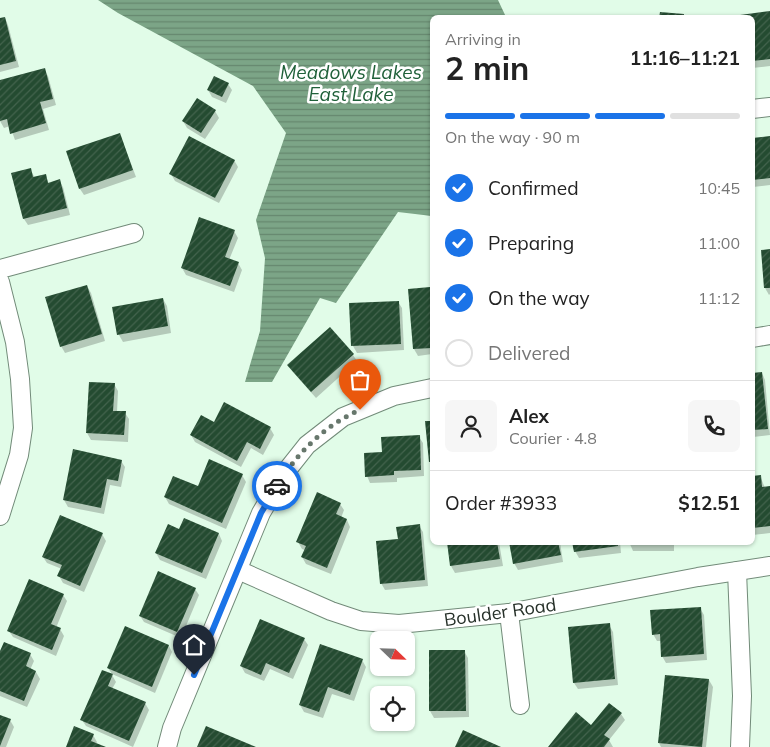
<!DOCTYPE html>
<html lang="en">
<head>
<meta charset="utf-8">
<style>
  :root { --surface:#fff; --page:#f6f6f6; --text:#222; --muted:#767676; --line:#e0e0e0; --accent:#1a73e8 }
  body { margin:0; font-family:Mulish,sans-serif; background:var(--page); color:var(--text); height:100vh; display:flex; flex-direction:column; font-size:19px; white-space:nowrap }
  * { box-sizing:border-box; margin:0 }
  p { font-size:16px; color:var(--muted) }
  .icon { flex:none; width:28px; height:28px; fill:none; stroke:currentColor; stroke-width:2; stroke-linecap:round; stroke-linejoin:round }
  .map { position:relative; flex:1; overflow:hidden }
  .panel { position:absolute; left:430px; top:15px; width:325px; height:530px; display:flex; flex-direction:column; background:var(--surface); border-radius:8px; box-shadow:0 1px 4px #0004 }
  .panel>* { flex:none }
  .needle { width:32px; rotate:113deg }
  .controls { position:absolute; left:370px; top:631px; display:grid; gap:10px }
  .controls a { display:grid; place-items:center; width:45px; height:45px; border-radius:8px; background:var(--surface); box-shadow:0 1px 4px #0004; font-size:25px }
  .pin { position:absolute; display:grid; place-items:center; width:42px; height:42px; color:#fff; margin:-51px -21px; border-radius:50% 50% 50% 0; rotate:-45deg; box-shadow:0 0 5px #0007 }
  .pin .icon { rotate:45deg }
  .courier { position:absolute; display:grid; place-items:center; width:50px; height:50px; margin:-25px; border:4px solid #1a73e8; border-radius:50%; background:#fff; color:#222; box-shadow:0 1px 6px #0007 }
  .head em { font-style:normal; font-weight:700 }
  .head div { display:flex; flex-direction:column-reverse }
  .head { display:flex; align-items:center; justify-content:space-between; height:85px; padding:0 15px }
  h1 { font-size:32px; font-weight:700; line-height:38px }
  .bar { display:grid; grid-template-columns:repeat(4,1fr); gap:8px 5px; align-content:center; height:60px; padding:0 15px }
  .bar i { height:6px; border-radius:4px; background:var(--line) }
  .bar .on { background:var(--accent) }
  .bar p { grid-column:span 4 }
  .line { display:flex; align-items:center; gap:12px; padding:0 15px; border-top:1px solid var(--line) }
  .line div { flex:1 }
  .round { display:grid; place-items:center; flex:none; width:52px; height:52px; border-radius:8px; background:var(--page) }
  ol { padding:0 15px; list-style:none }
  li { display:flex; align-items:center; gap:15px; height:55px }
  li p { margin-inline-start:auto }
  li .icon { padding:5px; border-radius:50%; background:var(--accent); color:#fff; stroke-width:4 }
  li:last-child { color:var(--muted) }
  li i { width:28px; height:28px; border:2px solid var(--line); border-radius:50% }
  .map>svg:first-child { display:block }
</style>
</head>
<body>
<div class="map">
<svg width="770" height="747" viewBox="0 0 770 747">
  <defs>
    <pattern id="water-rules" width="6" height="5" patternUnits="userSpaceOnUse" patternTransform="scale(1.25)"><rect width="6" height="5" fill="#7ca587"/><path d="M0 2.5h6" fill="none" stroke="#65876e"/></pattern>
    <pattern id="building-hatch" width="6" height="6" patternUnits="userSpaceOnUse" patternTransform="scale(1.25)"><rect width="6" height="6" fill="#244b31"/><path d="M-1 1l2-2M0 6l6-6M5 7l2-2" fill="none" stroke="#43634d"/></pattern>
  </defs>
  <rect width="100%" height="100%" fill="#e1fce8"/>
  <path fill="url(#water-rules)" d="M98,0H498L506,17L432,18V216L398,212L336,303L320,298L272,382H245L260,331L265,258L256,220L286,133L253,86L118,13Z"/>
  <g fill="#0003">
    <path d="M770,12V66L752,68V18Z"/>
    <path d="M5,18L8,25L19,67L0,72V19Z"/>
    <path d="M44,69L48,76L56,105L43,109L49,130L15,140L10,126L4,128L0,121V82Z"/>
    <path d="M228,84L232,90L226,103L212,97L208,90Z"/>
    <path d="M215,111L219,118L205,139L187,128L183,121Z"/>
    <path d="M120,134L136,177L84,195L80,189Z"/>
    <path d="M770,137V185L753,187L752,139Z"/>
    <path d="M234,160L238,167L219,203L175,181L171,174Z"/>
    <path d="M30,169L35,178L45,175L49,184L59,181L63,187L70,215L28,225L24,219L13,174Z"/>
    <path d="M234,231L238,238L229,260L238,263L242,270L234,292L186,275L182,268Z"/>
    <path d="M770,250V294L769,295L765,288Z"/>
    <path d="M752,284L755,304H752Z"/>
    <path d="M87,286L91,293L105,341L65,353L61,346Z"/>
    <path d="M430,288L432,293V354L418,356L414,349Z"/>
    <path d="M163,299L167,306L171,333L123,342L119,335L114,308Z"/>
    <path d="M398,302L402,308L404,350L357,353L353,346L351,304Z"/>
    <path d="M353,355L357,361L316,398L293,372L289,366Z"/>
    <path d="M762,373L765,380L770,435L753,437L752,374Z"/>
    <path d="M90,383L114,384L118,391L117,412L125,413L129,419L128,442L91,440L87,433Z"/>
    <path d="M426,422H432V467L430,462Z"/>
    <path d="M270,428L274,435L263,455L251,448L241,467L195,442L191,435Z"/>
    <path d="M419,437L423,443L424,476L397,478V482L370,483L367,476L383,453Z"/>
    <path d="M121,461L125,467L121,487L110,485L104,514L68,507L64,500Z"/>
    <path d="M242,475L246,482L226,529L169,504L165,497Z"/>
    <path d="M760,476L765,488L770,487V533L752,535V477Z"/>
    <path d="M340,504L344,510L341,518L347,520L350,527L331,574L306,564L302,557L305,550L302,549L298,542Z"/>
    <path d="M184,520L219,534L222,541L206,579L160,560L156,553L180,530Z"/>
    <path d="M419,526L423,532L428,586L385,590L381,583L399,540Z"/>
    <path d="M102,534L106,541L84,592L63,583L59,576L62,569L47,563L43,557Z"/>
    <path d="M448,542H499L503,566L455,573L451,566Z"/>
    <path d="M511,542H560L563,562L518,570L514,563Z"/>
    <path d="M574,542H620L621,553L579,558L575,551Z"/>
    <path d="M629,542H674V551H633Z"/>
    <path d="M195,589L199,595L181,638L144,622L140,616Z"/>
    <path d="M63,595L67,601L56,628L60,629L64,636L56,656L13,637L9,631Z"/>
    <path d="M700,608L704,615L707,660L666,663L662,656L661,641H657L653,634Z"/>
    <path d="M609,625L613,632L618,685L578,689L574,683Z"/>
    <path d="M304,639L308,645L293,679L270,669L264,681L245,673L241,666Z"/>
    <path d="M169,646L172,652L155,693L112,674L108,668Z"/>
    <path d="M464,651L468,658L469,717L434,718L430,711Z"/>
    <path d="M0,654H30L34,661L30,670L36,672L40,679L27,707L0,696Z"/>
    <path d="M362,660L366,667L354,701L332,694L323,718L304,712L300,705Z"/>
    <path d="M112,675L116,682L112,689L145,703L149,710L133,747L86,726L82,720Z"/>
    <path d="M667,676L709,680L713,687L706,747H661L659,743Z"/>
    <path d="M621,714L625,720L609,740L613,747H550Z"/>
    <path d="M0,716L10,720L14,727L6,747H0Z"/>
    <path d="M93,735L97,742L96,744L103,747H67Z"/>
  </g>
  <g fill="url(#building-hatch)">
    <path d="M770,11V59L752,61V18H740V15Z"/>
    <path d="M660,12L684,14V18H659Z"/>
    <path d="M5,17L16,61L0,65V18Z"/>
    <path d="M45,68L53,99L40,102L46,123L10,134L7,119L0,121V80Z"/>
    <path d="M214,76L229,83L222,97L207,90Z"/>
    <path d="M197,98L216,110L201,133L182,121Z"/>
    <path d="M120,133L133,170L79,189L66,151Z"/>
    <path d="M189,136L235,160L215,198L169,174Z"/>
    <path d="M770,136V178L752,180V138Z"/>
    <path d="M31,168L33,177L46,174L48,183L60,179L67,208L23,219L11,173Z"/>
    <path d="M199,217L235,230L225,257L239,262L230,286L181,268Z"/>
    <path d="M770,249V288H764L761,250Z"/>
    <path d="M87,285L102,334L60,347L45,297Z"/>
    <path d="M430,287L432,298V348L413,349L408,289Z"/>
    <path d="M163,298L168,326L117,335L112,307Z"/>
    <path d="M399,301L401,344L351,346L349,303Z"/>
    <path d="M330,327L354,354L311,392L287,365Z"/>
    <path d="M762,372L768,429L752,430V373Z"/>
    <path d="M89,382L115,383L113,411H126L124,435L86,433Z"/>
    <path d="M224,402L271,427L260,449L247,442L237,461L190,435L201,415L214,422Z"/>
    <path d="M425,421H432V462H429Z"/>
    <path d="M420,435L421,470L394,471V475L365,477L364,453L382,452L381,437Z"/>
    <path d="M73,449L122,460L118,481L107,479L101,508L63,500Z"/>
    <path d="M209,459L243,474L222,523L164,497L173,476L198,486Z"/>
    <path d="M761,475L762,487L770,486V526L752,528V476Z"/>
    <path d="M317,492L341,503L336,514L347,519L327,568L301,557L306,546L296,542Z"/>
    <path d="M60,515L103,533L80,586L57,576L62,565L42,557Z"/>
    <path d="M184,518L219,533L202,573L155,553L168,524L179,529Z"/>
    <path d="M420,524L425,580L380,584L376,541L398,539L396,527Z"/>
    <path d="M447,542H497L500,559L450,566Z"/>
    <path d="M509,542H558L561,555L513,564Z"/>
    <path d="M572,542H618V546L574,552Z"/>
    <path d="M628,542H671V544L628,545Z"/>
    <path d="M158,571L196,588L177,632L139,616Z"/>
    <path d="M29,579L64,594L51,624L61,628L52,650L7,631Z"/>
    <path d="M701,607L704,654L661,657L660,634L652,635L650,610Z"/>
    <path d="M260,619L305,638L289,673L266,663L261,675L240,666Z"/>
    <path d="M610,623L615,679L573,683L568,627Z"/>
    <path d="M125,626L169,645L152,687L107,668Z"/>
    <path d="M4,642L31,653L26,666L36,671L24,701L0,691V651Z"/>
    <path d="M320,644L363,659L350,695L328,687L319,712L299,705Z"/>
    <path d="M429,650H465L466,711H429Z"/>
    <path d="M102,670L113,674L108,686L146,702L129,741L80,720Z"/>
    <path d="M665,675L709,679L702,747L658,743Z"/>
    <path d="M609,703L622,713L604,735L610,739L604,747H548L576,712L591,725Z"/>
    <path d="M0,715L11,719L0,746Z"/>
    <path d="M74,726L94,734L91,741L106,747H66Z"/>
    <path d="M206,726L256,747H197Z"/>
    <path d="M463,730L501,747H455Z"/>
  </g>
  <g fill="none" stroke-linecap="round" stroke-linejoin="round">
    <defs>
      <g id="street">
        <path d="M752,109L770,107"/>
        <path d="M0,269L134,233"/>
        <path d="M0,282L15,342L20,379L23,428L19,455L0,516"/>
        <path d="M752,338L770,335"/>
        <path d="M238,570L331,611L361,621L399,624L509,613L698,577L770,566"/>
        <path d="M737,571L742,696L740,747"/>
        <path d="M509,613L520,705"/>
        <path d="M167,747L172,728L261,513L284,474L307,445L343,417L394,396L432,388"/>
      </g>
    </defs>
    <use href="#street" stroke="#728b79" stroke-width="20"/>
    <use href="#street" stroke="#fff" stroke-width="18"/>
  </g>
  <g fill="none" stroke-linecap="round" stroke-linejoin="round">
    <path stroke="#67776c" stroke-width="5" stroke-dasharray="0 9" d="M277,486C297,453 325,425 360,410"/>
    <path stroke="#1a73e8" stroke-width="6" d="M194,675L261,513L277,486"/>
  </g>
  <g text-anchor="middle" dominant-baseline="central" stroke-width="5" stroke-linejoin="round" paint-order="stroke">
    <g font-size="18" fill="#263029" stroke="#fff">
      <text transform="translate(500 612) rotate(-8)">Boulder Road</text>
    </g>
    <g font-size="19" font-style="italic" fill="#20613a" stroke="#fff">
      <text x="351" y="72">Meadows Lakes<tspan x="351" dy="22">East Lake</tspan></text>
    </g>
  </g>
</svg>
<div class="controls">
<a><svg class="needle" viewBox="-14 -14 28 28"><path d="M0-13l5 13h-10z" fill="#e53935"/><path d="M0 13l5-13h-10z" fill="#767676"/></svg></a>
<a><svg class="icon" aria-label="locate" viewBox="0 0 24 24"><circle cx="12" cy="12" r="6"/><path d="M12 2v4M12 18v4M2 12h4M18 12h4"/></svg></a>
</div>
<div class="pin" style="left:360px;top:410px;background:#ea580c"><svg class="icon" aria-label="bag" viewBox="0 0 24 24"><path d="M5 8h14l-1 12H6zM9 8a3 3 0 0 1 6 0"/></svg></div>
<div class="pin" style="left:194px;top:675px;background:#1f2937"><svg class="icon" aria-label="home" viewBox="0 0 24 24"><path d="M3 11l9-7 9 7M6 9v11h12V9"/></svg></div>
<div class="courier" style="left:277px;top:486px"><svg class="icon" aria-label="car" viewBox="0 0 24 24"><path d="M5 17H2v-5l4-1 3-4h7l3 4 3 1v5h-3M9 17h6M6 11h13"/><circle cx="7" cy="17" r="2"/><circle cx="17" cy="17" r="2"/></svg></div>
<section class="panel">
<div class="head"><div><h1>2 min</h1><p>Arriving in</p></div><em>11:16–11:21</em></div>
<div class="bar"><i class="on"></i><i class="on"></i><i class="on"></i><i></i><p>On the way · 90 m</p></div>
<ol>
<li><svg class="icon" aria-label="check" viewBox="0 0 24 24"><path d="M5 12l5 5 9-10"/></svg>Confirmed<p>10:45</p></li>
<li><svg class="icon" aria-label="check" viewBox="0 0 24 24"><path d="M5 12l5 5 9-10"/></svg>Preparing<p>11:00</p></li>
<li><svg class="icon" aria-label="check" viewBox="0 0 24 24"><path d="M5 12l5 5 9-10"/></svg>On the way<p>11:12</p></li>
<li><i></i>Delivered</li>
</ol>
<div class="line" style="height:90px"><a class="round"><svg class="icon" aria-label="person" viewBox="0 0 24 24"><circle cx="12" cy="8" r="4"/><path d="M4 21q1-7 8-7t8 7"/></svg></a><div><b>Alex</b><p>Courier · 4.8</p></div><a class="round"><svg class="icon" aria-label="phone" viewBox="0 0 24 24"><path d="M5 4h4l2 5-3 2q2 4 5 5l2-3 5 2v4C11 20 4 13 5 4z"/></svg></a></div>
<div class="line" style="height:65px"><div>Order #3933</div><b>$12.51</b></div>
</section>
</div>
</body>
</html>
